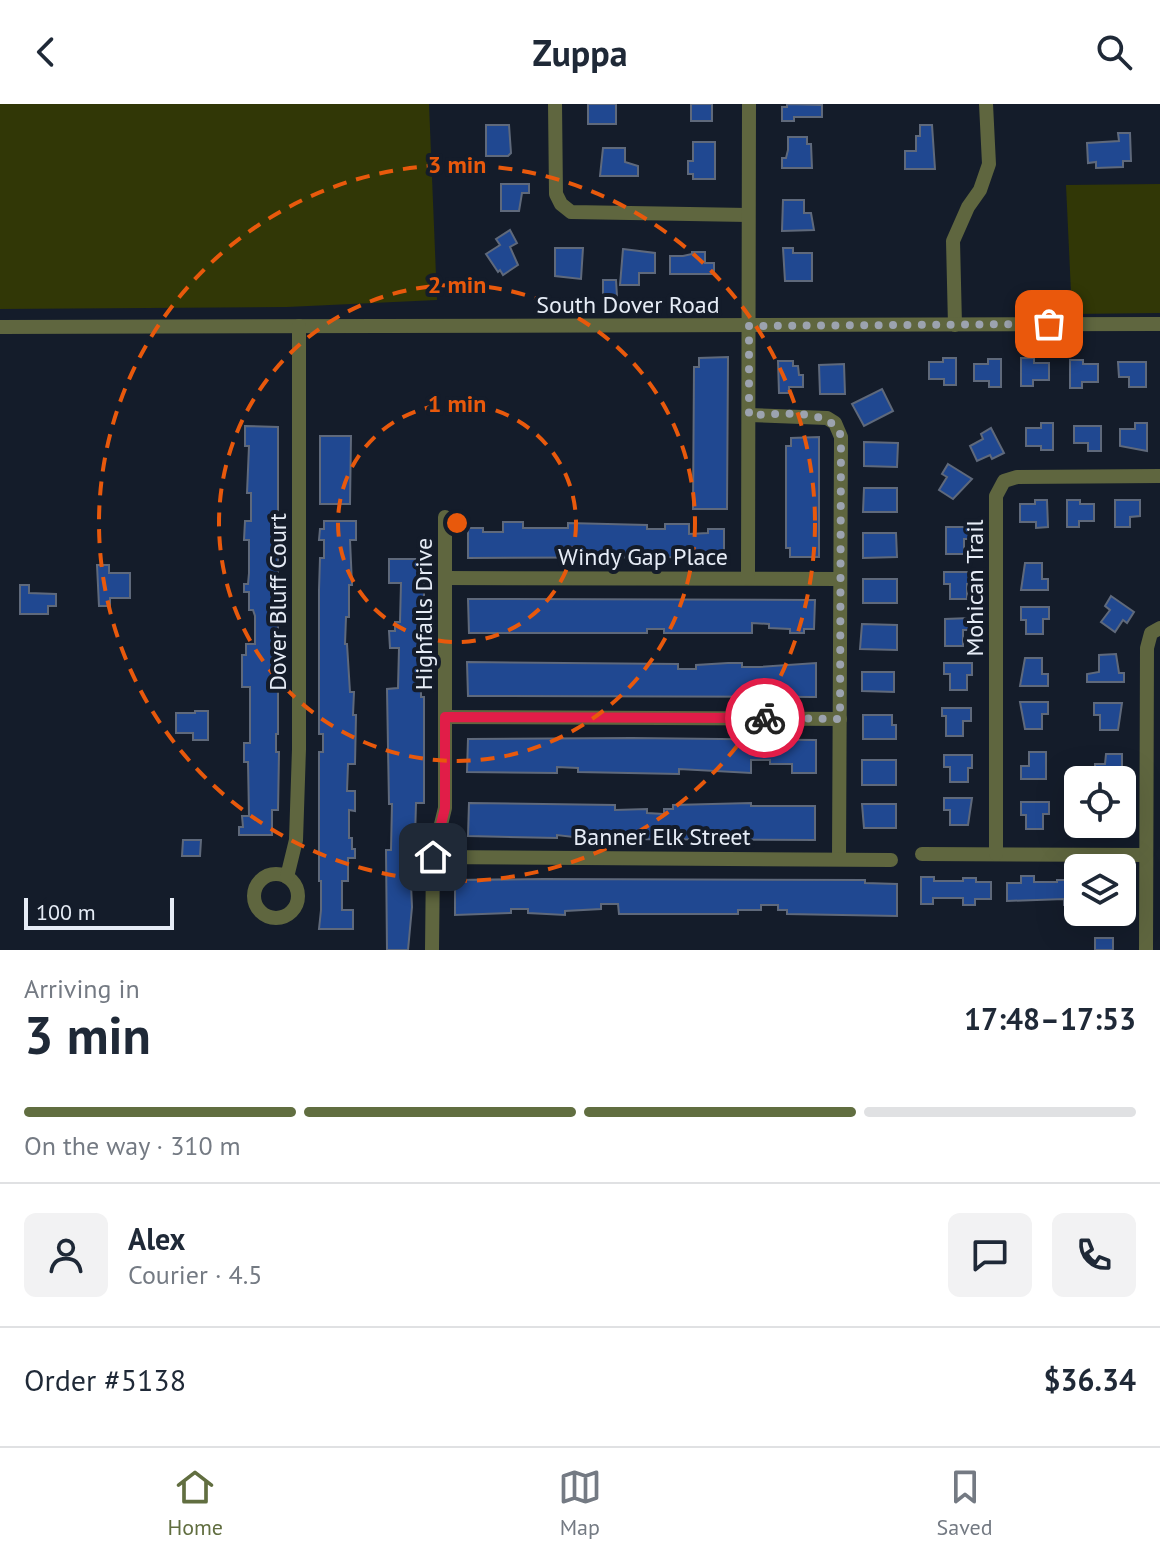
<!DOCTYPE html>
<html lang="en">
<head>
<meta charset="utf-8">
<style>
  :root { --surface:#fff; --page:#f2f2f3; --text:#1f2937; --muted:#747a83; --line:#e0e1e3; --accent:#616e40 }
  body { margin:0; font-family:"PT Sans",sans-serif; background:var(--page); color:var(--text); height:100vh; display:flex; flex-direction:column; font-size:30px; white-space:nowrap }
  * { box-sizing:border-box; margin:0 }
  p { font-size:26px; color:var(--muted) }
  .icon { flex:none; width:44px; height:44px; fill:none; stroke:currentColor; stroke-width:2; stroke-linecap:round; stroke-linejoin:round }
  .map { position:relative; height:846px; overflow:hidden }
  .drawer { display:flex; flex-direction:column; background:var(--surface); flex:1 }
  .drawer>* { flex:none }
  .fabs { position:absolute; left:1064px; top:662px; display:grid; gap:16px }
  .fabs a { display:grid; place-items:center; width:72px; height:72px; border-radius:12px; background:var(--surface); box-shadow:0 8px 32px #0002; font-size:40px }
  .scale { position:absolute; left:24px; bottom:20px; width:150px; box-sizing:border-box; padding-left:8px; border:4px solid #e6ecf6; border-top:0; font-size:22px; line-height:28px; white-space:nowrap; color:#e6ecf6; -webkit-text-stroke:6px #141c2a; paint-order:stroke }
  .pin { position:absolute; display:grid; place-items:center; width:68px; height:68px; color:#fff; margin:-34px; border-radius:16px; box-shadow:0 4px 12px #0006 }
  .courier { position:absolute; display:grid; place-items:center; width:80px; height:80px; margin:-40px; border:6px solid #e11d48; border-radius:50%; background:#fff; color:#222; box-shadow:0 2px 10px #0007 }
  .head em { font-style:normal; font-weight:700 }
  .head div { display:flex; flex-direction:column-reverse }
  .head { display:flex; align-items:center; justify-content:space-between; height:136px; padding:0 24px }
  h1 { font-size:52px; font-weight:700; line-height:60px }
  .bar { display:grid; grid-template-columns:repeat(4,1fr); gap:12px 8px; align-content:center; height:96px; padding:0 24px }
  .bar i { height:10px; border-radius:6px; background:var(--line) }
  .bar .on { background:var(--accent) }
  .bar p { grid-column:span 4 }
  .line { display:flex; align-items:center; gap:20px; padding:0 24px; border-top:2px solid var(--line) }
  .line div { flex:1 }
  .round { display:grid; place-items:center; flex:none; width:84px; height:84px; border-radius:12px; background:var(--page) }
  header { display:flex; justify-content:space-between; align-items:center; height:104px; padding:0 24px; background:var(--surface); font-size:36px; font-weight:700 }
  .dock { display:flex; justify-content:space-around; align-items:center; height:112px; border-top:2px solid var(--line); background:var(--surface); font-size:22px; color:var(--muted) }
  .dock a { display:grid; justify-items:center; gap:4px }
  .dock .on { color:var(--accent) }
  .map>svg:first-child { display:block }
</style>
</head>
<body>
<header><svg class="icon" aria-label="back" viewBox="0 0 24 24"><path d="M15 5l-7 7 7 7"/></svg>Zuppa<svg class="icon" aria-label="search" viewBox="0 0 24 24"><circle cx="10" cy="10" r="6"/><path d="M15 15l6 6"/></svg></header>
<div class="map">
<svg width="1160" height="846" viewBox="0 0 1160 846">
  <rect width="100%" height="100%" fill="#141c2a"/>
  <g fill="#313706">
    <path d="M0,0H429L437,196L287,203L0,205Z"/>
    <path d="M1160,80V209L1072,210L1066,81Z"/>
  </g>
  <g fill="#204891" stroke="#5f697b" stroke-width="2">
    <rect x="588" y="0" width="28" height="20"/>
    <rect x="691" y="0" width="21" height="17"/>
    <path d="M787,0L822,1V13H794V17H782V3H787Z"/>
    <path d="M486,21H509L511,49L508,52H486Z"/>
    <path d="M920,21H932L935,65H905V47H916V32H920Z"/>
    <path d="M1118,29H1130L1131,57H1123V63L1096,64V58L1088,59L1087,39L1119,37Z"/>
    <path d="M788,33H807V40H811L812,64H782V54H786L788,46Z"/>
    <path d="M693,38H715V75H693V70H688V57H693Z"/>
    <path d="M603,44H625V58L638,62V72H600Z"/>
    <path d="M501,80H529V89H522L519,107H501Z"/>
    <path d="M783,96H804V109H811L814,126L782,127Z"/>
    <path d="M510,126L517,139L510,143L518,161L503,171L500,166L498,168L486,150L500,141L496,135Z"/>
    <path d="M555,144H583L581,175L555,172Z"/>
    <path d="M783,144H793V149H812V177H785Z"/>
    <path d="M623,145L655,149V169H639V181H620Z"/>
    <path d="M692,148H705V159H714V170H670V152H683L692,150Z"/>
    <path d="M603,176H616L617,192L603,193Z"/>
    <path d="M728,253L727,405H693L694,263H699V254Z"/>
    <path d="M943,254H956V281H944V275H929V258H943Z"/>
    <path d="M1021,254H1034V259H1049V276H1033V282H1021Z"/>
    <path d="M988,255H1001V283H989V277H974V260H988Z"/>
    <path d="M1070,256H1083V260H1098V278H1082V284H1070Z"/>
    <path d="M778,257H793V262H798L799,271H803V283H789V289H779Z"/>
    <path d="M1118,258H1146V283H1129V273H1119Z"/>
    <path d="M844,260L845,290H820L819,261Z"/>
    <path d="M882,285L893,307L864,322L852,300Z"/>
    <path d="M1041,319H1053V346H1041V342H1026V324H1041Z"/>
    <path d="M1135,319H1147V347L1120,342V325H1135Z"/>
    <path d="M245,322L278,323V630H276V648H279L278,706H272V731H239V723H243L242,712H249L248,658H244V639H250V583H242V551H246V540H255V512L253,506H249V488H244V480H248L249,469V436H244L245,417H251V389H247L249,342H245Z"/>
    <path d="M1074,322H1101V347H1088V339H1074Z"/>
    <path d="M991,324L1004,349L992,355L990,351L977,357L970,342L983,335L981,330Z"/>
    <path d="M320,332H351L350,400H320Z"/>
    <path d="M819,333V453H790V444H786V342H791V334Z"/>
    <path d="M864,338L898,339L897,363L864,362Z"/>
    <path d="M948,360L972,375L953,395L939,386L947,373L942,370Z"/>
    <path d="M864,384H897V408H863Z"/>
    <path d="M1035,396H1047L1048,423L1036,424V418H1020V400H1035Z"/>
    <path d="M1067,396H1080V400H1094V417H1079V423H1067Z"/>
    <path d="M1115,396H1140V412L1130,413V423H1115Z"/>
    <path d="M324,417H356V436H350L352,481H349V513H346L345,540H347L350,588H354L353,611H356L355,660H348L347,687H355V707L349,706V734H352V745H355V754H348V777H342V806H353V825H319L321,806V777H319V648H323V630H319V486L320,454H324V436H319L320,425H324Z"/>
    <path d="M503,418H523V424H568V419L647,421V425H665V420H689V430L708,429V425H724V453L468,454V424H483V428H503Z"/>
    <path d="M946,423H972V435H964V450H946Z"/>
    <path d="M863,429H896L897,453L863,454Z"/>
    <path d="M389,455H421V462H424V544L421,575V593H424V699H416L415,734L409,733L412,803L408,846H387L386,746H391L392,700H389L387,585L398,584L399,544H390L389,527H395V518H400L401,479H389Z"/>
    <path d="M1025,459H1042V475H1048V486H1021Z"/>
    <path d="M97,461H109V469H130V494H110V502H99Z"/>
    <path d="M944,468H972V480H967V495H950V480H944Z"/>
    <rect x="863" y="475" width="34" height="24"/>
    <path d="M20,481H29V489L56,490V502H48V510H20Z"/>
    <path d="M1111,492L1134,508L1127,519L1123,516L1115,528L1101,518L1110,506L1105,502Z"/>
    <path d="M468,495L815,496L814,525H804V529H790V525L769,524V520L752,519V529H664V525H647V529H469Z"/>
    <path d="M1021,503H1049V515H1043V530H1026V516H1021Z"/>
    <path d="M970,514V526H963V542H945V515Z"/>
    <path d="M862,520L897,521V546L860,545Z"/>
    <path d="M1116,550L1119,569H1124V578H1087V570L1099,568V551Z"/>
    <path d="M1025,554H1042V570H1048V582H1020Z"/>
    <path d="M467,558L678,560V565H696V561L728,559H742V563H759L816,559V593L468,592Z"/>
    <path d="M944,559H972V571H967V586H950V570H944Z"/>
    <path d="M862,568H894V588L862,587Z"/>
    <path d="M1020,598H1048V610H1042V625H1025Z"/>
    <path d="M1094,599H1122L1118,626H1100V611H1094Z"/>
    <path d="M942,604H971V617H963V632H946V612H942Z"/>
    <path d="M195,607H208V636H193V629H176V609H195Z"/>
    <path d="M863,611H892V621H896V635H863Z"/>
    <path d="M632,634L816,636V669H792V660H770V656H751V669L679,665V670L578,668V664L557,663V669L467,668L468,635Z"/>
    <path d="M1029,648H1046V675H1021V662H1029Z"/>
    <path d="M1106,650H1122V676H1095V660H1105Z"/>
    <path d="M944,651H972V664H968V678H950V663H944Z"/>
    <rect x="862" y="656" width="34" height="25"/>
    <path d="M944,694H972L968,721H950V706H944Z"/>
    <path d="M1021,698H1049V710H1043V725H1026V711H1021Z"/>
    <path d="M469,699L615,701V706L647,705V709L664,710V705H673V701L751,699V702H815V736L591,735L557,731V734L468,732Z"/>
    <path d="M862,700H896V724H864Z"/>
    <path d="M183,736H201L200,752H182Z"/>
    <path d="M1021,772H1034V778H1057V776H1066V773H1075L1076,801H1064V795L1007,797V779H1021Z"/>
    <path d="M921,773H934V777H963V774H976V778H991V795H975V801H963V794H933V800H921Z"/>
    <path d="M543,775L865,776V779L897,780V812L787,810V806H778V801H761V806H738V810H619L618,800H601V805L565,807V811L528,809V805H511V809L455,811V776Z"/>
    <rect x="1095" y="834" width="18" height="12"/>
  </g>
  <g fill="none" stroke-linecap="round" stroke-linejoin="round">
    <g stroke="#5f663f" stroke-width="14">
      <path d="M555,0L556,90L561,100L571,108L748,111"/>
      <path d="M955,221L953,137L968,103L980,86L989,60L986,0"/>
      <path d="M0,223L1160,220"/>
      <path d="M749,311L827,314L835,319L841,333L839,755"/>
      <path d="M445,474L840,475"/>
      <path d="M748,474L749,0"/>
      <path d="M445,613L840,615"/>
      <path d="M922,750L1146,751"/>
      <path d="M996,750V392L1004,377L1017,373L1160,372"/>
      <path d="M433,753L891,756"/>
      <circle cx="276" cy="792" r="22"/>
      <path d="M287,773L296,736L299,645V222"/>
      <path d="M432,846L433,753L445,704V413"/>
      <path d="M1146,846L1147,544L1151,529L1160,524"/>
    </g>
  </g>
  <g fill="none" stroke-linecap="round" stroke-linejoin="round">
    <path stroke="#9ca3af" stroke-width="8" stroke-dasharray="0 14.4" d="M765,614L840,615L841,333C833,302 775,311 749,311V222L1049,220"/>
    <path stroke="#e11d48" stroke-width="10" d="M433,753L445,704V613L765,614"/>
  </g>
  <g fill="none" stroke="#e8590c" stroke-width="4" stroke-dasharray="14 10">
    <circle cx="457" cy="419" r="119"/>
    <circle cx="457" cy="419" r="238"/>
    <circle cx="457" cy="419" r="358"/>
  </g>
  <g text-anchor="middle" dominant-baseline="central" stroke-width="8" stroke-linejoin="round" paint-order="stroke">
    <g font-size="24" fill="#e6ecf6" stroke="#141c2a">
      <text x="628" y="200">South Dover Road</text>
      <text x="643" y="452">Windy Gap Place</text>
      <text transform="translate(974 484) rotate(-90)">Mohican Trail</text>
      <text transform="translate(277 498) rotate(-90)">Dover Bluff Court</text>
      <text transform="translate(423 510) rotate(-90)">Highfalls Drive</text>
      <text x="662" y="732">Banner Elk Street</text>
    </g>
  </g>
  <circle cx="457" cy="419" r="12" fill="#e8590c" stroke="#141c2a" stroke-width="4"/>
  <g font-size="24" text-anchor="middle" font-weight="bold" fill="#e8590c" stroke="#141c2a" stroke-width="8" stroke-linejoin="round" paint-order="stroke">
    <text x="457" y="69">3 min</text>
    <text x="457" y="189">2 min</text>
    <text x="457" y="308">1 min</text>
  </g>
</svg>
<div class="fabs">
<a><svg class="icon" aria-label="locate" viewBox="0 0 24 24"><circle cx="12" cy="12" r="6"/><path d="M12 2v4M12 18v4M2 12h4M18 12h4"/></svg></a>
<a><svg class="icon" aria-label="layers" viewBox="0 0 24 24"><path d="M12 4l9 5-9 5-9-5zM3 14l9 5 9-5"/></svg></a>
</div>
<div class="scale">100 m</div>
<div class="pin" style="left:1049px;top:220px;background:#ea580c"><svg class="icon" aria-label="bag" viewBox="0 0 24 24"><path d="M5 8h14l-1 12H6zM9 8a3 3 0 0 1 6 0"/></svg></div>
<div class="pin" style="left:433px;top:753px;background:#1f2937"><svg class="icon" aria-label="home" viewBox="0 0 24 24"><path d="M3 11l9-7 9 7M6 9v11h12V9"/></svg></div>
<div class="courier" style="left:765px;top:614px"><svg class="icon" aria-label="bike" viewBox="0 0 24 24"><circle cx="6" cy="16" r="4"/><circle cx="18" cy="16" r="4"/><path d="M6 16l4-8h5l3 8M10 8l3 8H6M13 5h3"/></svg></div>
</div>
<section class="drawer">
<div class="head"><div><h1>3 min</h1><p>Arriving in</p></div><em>17:48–17:53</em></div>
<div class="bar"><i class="on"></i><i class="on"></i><i class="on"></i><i></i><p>On the way · 310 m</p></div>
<div class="line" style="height:144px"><a class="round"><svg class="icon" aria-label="person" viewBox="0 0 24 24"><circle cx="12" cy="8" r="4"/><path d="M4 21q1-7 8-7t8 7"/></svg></a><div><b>Alex</b><p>Courier · 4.5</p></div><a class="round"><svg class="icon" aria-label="chat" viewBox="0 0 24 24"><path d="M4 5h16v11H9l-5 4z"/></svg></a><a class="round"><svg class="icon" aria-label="phone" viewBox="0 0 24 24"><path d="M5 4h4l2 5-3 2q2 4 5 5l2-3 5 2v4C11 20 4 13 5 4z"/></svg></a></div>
<div class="line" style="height:104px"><div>Order #5138</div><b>$36.34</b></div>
</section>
<nav class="dock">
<a class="on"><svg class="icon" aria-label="home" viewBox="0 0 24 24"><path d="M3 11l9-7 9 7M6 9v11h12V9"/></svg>Home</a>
<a><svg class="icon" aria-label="map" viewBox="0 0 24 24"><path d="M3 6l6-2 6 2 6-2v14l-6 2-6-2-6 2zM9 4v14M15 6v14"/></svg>Map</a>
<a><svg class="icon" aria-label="saved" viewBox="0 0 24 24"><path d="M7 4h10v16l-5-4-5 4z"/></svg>Saved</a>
</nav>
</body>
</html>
